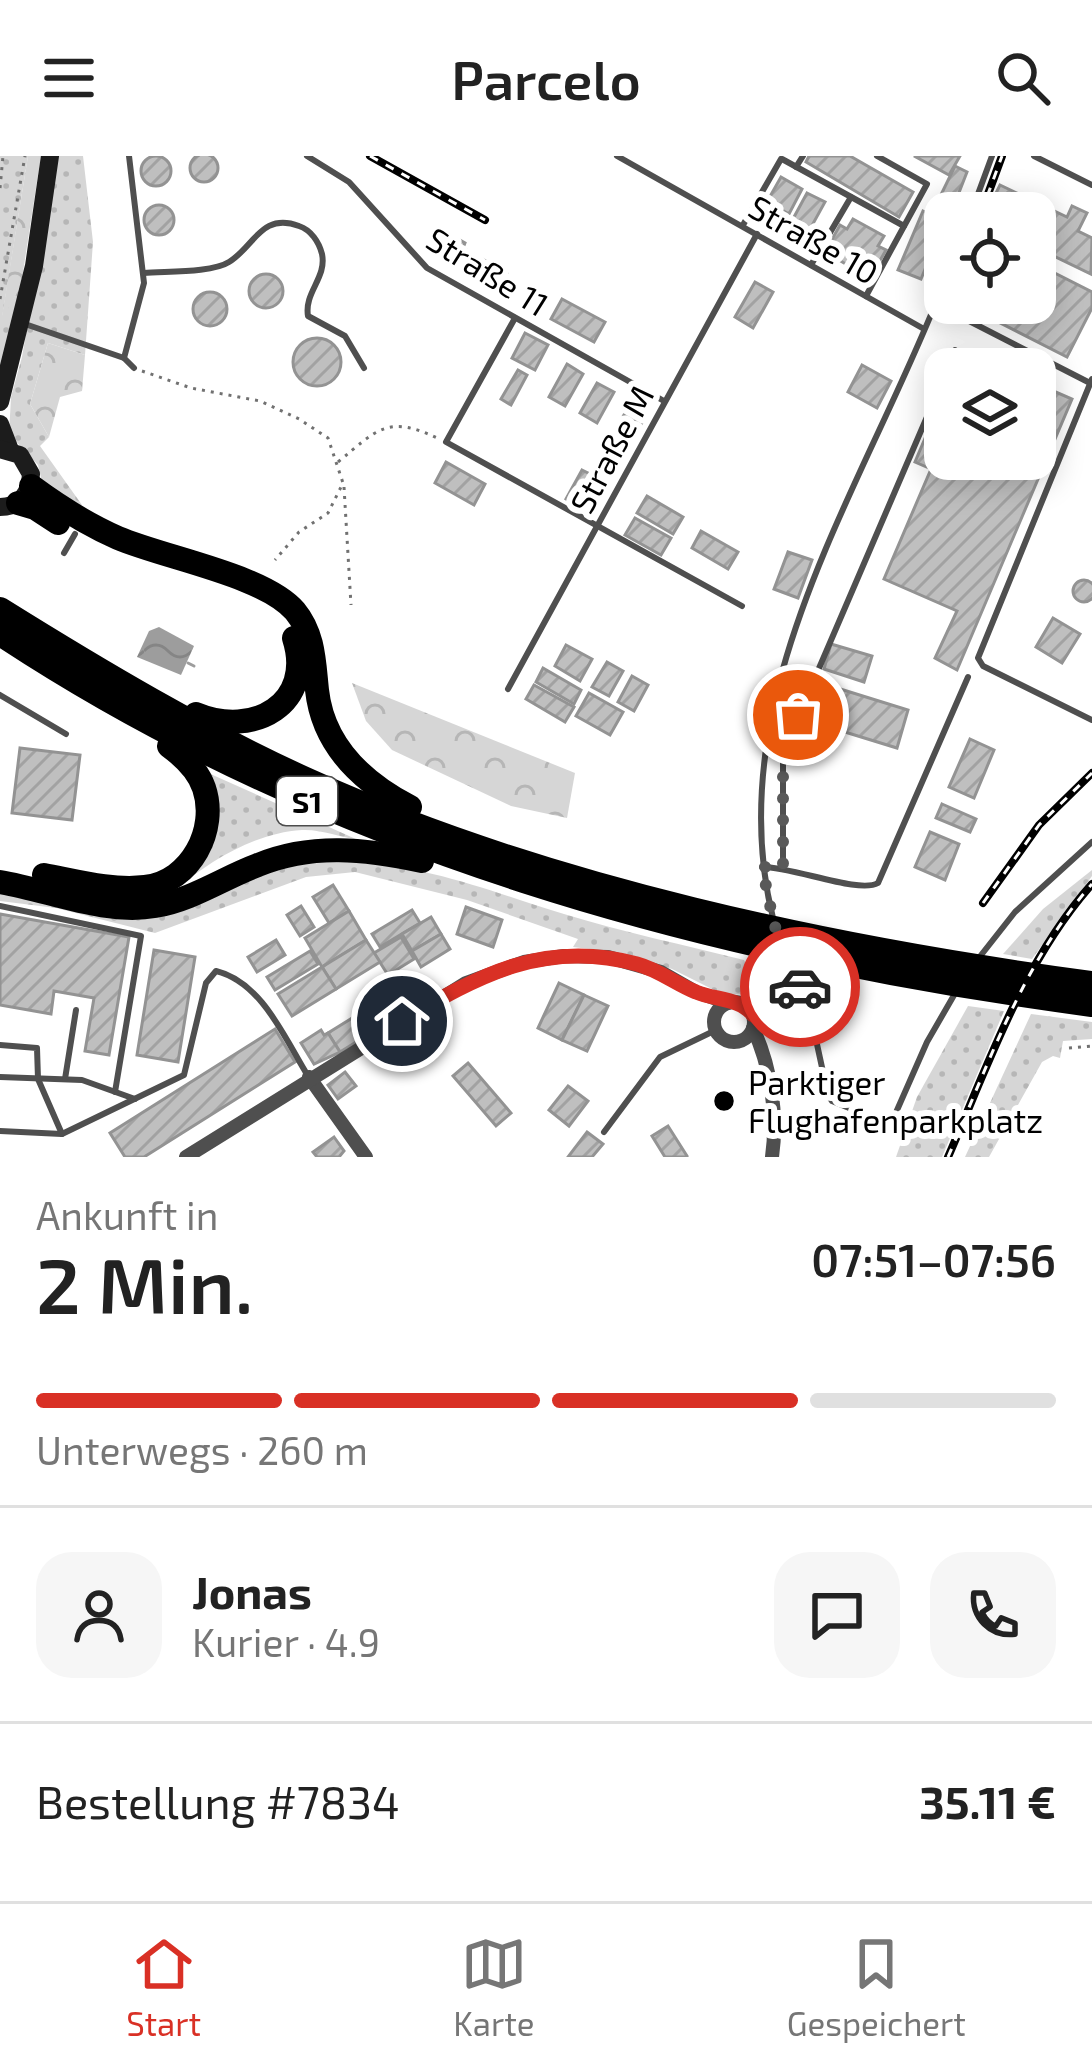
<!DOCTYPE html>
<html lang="de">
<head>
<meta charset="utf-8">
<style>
  :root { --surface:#fff; --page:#f6f6f6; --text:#222; --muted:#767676; --line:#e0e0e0; --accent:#d93025 }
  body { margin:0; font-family:"Exo 2",sans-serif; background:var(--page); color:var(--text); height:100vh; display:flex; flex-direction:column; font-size:45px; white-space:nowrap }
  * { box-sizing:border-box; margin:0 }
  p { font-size:39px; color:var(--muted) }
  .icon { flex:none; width:66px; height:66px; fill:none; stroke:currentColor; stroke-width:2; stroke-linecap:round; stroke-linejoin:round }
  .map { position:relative; height:1001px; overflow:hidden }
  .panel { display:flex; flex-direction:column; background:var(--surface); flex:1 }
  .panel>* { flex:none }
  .tools { position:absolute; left:924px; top:36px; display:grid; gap:24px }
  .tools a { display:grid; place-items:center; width:132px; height:132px; border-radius:24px; background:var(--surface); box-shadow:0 6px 30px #0003; font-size:60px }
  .pin { position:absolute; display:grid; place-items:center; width:102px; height:102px; color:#fff; margin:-51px; border:6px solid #fff; border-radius:50%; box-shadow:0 3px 12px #0007 }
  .courier { position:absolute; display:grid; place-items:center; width:120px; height:120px; margin:-60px; border:9px solid #d93025; border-radius:50%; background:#fff; color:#222; box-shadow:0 3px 15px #0007 }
  .summary em { font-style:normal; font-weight:600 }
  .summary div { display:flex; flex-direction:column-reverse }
  .summary { display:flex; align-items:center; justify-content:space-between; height:204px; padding:0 36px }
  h1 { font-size:78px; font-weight:600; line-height:90px }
  .bar { display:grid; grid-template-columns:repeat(4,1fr); gap:18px 12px; align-content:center; height:144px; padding:0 36px }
  .bar i { height:15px; border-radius:9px; background:var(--line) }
  .bar .active { background:var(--accent) }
  .bar p { grid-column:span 4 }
  .line { display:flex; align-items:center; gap:30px; padding:0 36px; border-top:3px solid var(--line) }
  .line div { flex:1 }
  .round { display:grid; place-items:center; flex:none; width:126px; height:126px; border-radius:36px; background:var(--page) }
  header { display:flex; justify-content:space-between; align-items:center; height:156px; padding:0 36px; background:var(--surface); font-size:54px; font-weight:600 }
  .tabs { display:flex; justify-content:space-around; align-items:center; height:168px; border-top:3px solid var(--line); background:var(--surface); font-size:33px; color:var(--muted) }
  .tabs a { display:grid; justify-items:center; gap:6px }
  .tabs .active { color:var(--accent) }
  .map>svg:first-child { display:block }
</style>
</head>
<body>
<header><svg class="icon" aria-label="menu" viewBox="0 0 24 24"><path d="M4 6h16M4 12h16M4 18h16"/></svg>Parcelo<svg class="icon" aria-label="search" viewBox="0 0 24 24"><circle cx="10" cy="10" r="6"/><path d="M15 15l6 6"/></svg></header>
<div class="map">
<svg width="1092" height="1001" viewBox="0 0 1092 1001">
  <defs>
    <pattern id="grass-dots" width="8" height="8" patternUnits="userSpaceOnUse" patternTransform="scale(3)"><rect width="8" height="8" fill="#d6d6d6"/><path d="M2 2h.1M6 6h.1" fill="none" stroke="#b6b6b6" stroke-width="1.8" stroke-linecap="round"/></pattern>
    <pattern id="forest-crowns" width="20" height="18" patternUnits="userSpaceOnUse" patternTransform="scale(3)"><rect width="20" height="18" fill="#d6d6d6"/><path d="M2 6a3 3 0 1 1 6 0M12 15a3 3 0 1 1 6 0" fill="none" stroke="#b6b6b6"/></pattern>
    <pattern id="water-waves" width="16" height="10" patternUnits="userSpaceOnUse" patternTransform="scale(3)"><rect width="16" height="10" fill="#9d9d9d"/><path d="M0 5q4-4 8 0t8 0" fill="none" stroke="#858585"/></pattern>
    <pattern id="building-hatch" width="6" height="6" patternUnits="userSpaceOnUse" patternTransform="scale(3)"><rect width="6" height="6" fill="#bfbfbf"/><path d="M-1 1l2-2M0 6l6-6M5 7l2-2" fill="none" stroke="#a2a2a2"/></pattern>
  </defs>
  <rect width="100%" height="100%" fill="#fff"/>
  <g fill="url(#grass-dots)">
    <path d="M0,0H28L2,162L21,129L0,221Z"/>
    <path d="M57,0H83L93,86L85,199L48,187L30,248L49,281L40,290L82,349L68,351L43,330L38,309L9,278L11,241L22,201Z"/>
    <path d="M206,616L358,684C341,681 320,673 302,674C255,677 211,704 175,734L188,717Z"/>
    <path d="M348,706C431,710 486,734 564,758C623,776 684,789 744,804L762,844L743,838L724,839L672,813L622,797L573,791L578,783L467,744L355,716L306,721L155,777L56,752L0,745V733L98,754L292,708Z"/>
    <path d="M1092,714V720L1032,803L1003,798L1043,753Z"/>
    <path d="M968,850L1004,855L942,1001H896L917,941Z"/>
    <path d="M1031,858L1092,866V883L1063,885L1060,902L1053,900L1042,906L989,1001H965Z"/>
  </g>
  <g fill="url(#forest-crowns)">
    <path d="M28,0H41L21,129L1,166Z"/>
    <path d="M48,187L85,199L82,235L60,241L49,281L30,248Z"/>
    <path d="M352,527L575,617L567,662L511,650L392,594L366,565Z"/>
  </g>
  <path fill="url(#water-waves)" d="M159,471L194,490L181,519L137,501L149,475Z"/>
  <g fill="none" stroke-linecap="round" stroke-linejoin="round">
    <path stroke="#9d9d9d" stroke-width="3" d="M188,507L194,510"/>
  </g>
  <g fill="url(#building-hatch)" stroke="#939393" stroke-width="3">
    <circle cx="204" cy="12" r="14"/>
    <circle cx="156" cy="15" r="15"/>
    <path d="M809,0H850L913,36L899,61L806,6Z"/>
    <path d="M914,0H960L949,19Z"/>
    <path d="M955,10L967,16L951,57L935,51Z"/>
    <path d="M781,21L802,33L789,58L782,54L775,67L760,58Z"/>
    <path d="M1000,29L1067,61L1072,50L1087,57L1078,75L1092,82L1091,118L1035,91V57H986Z"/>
    <path d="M807,37L825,46L804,84L787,74Z"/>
    <circle cx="159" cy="64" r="15"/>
    <path d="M923,55L945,65L921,123L898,114Z"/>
    <path d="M853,63L884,80L878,90L886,94L870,122L825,96L840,69L847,73Z"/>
    <path d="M442,74L465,87L463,92L507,117L501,127L434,90Z"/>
    <path d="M1035,107L1092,136V152L1067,201L973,153L976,147H1035Z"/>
    <circle cx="266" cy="135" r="17"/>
    <path d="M755,126L773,136L753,172L735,161Z"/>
    <circle cx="210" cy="153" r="17"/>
    <path d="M562,143L605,166L594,186L551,163Z"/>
    <path d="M525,177L548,189L535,214L512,202Z"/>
    <circle cx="317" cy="206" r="24"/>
    <path d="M962,197L1001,213H955Z"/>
    <path d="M567,208L583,218L565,250L549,241Z"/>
    <path d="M862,209L891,225L877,252L848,236Z"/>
    <path d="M518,214L527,219L511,249L501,243Z"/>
    <path d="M597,227L614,236L597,267L580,257Z"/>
    <path d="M1035,227L1072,243L957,514L935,502L957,455L884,423L931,313L915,306L945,235V303H1035Z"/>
    <path d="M629,250L646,259L629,290L612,280Z"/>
    <path d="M446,306L485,328L474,349L435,327Z"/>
    <path d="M582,314L600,323L583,353L566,343Z"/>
    <path d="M647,340L683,361L673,378L637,357Z"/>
    <path d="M635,362L671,382L661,399L625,379Z"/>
    <path d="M701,375L738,396L728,413L692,392Z"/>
    <path d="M788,396L812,404L798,442L774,433Z"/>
    <circle cx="1084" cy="435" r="11"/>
    <path d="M1053,462L1080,478L1062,507L1036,491Z"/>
    <path d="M831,488L872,500L864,526L824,513Z"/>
    <path d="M566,489L592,503L580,525L555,510Z"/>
    <path d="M607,506L623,515L609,540L592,531Z"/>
    <path d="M543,512L581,534L574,548L536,526Z"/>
    <path d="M632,520L648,529L634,555L618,546Z"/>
    <path d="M821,527L908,554L897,592L809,565Z"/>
    <path d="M534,529L574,551L565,566L526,543Z"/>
    <path d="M589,537L623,556L610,579L576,560Z"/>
    <path d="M970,583L994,594L974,642L949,631Z"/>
    <path d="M20,592L80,599L72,664L12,657Z"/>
    <path d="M942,648L976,663L970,676L936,662Z"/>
    <path d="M930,676L959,688L945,724L915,711Z"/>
    <path d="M333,729L349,755L329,767L313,741Z"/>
    <path d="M301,750L314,771L300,780L287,759Z"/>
    <path d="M466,751L502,764L493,791L457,778Z"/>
    <path d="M412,754L420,767L380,791L372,778Z"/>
    <path d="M349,755L366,784L322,811L305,782Z"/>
    <path d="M0,758L129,781L109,899L85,895L94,842L54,835L51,858L0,849Z"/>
    <path d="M431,761L441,778L412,795L402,778Z"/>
    <path d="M441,778L450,793L421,811L412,795Z"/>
    <path d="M401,781L414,803L388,819L374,797Z"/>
    <path d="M276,784L285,799L257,816L248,801Z"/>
    <path d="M366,784L380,806L336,833L322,811Z"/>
    <path d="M154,794L195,801L178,906L137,899Z"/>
    <path d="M310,795L318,808L275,834L267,821Z"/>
    <path d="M322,811L336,833L292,860L278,838Z"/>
    <path d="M559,827L584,839L562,884L538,872Z"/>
    <path d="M391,838L403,857L340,896L328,877Z"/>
    <path d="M584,839L608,850L587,895L562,884Z"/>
    <path d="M275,873L295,906L144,1001H125L110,977Z"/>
    <path d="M321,874L324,879L328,877L340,896L314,908L301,887Z"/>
    <path d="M468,907L511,957L496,970L453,920Z"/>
    <path d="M345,916L356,930L338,943L328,929Z"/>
    <path d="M568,930L588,945L569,970L549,954Z"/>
    <path d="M668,970L687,1000L686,1001H665L652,980Z"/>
    <path d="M587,976L603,988L592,1001H568Z"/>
    <path d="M334,981L344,995L339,1001H317L313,996Z"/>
  </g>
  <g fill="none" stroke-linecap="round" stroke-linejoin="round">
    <g stroke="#717171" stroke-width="3" stroke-dasharray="3 6" stroke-linecap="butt">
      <path d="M0,32L3,0"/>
      <path d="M0,143L25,0"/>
      <path d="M142,215L191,232L260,245L299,263L328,282L343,327L328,357L299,376L275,404"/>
      <path d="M338,306C378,273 388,258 439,283"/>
      <path d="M344,331L351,449"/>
      <path d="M1069,892L1092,890"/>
    </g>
    <g stroke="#4f4f4f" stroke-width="6">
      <path d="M129,0L144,127L124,202L134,212"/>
      <path d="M307,0L349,26L427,112L664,245"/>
      <path d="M617,0L924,173"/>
      <path d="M1034,0L1092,29"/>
      <path d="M782,3L904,70"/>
      <path d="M796,11L803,0"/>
      <path d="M971,57L992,0"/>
      <path d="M743,69L781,3"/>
      <path d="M811,109L851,41"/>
      <path d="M144,117C165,115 212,117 229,106C254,91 261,56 299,70C311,74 319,86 322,98C327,122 304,136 308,160L345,180L364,212"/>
      <path d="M866,140L927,28L877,0"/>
      <path d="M936,148L1090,227"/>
      <path d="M515,162L446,286L742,450"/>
      <path d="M25,168L124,202"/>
      <path d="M947,213L955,194"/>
      <path d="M1092,223L978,502L983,510L1092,564"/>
      <path d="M64,397L75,378"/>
      <path d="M508,533L757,78"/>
      <path d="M0,539L66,578"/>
      <path d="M762,711C794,711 859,738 878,727L968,521"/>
      <path d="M783,711V596L945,219"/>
      <path d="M0,750L141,780L115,936"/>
      <path d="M773,762C717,537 868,326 945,124"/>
      <path d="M788,803L810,856L828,939L832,945L866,959L894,961L927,886L957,834"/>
      <path d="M978,803L1015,756L1092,686"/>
      <path d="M753,859L801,835"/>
      <path d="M0,889L37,892L38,923L62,978"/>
      <path d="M0,921L82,924L135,943"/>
      <path d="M65,923L76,854"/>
      <path d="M0,975L62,978L184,919L206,827L216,815C262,826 285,883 308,920"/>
      <path d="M604,976L660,901L716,874"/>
    </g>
    <g stroke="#4f4f4f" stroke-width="14">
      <circle cx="734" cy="866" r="20"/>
      <path d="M753,872C771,911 778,958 772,1001"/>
      <path d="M309,921L366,1001"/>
      <path d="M186,1001L466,827L524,806L564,800L608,801L661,816L696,836L728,847"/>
    </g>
    <g stroke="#1c1c1c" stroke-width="18">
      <path d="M0,246L34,110L50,0"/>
      <path d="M0,268L10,294"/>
      <path d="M0,293L20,299L31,318C30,338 20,351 0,351"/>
    </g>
    <g stroke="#000" stroke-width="24">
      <path d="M31,330C58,350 86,368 118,382C165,402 264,419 295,455C314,478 314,506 317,534C323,590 362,626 410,651"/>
      <path d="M18,347L35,352L58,367"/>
      <path d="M0,453C101,516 202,576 310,625C547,732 835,793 1092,827"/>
      <path d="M0,478C325,693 708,798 1092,849"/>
      <path d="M196,558C253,582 315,548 294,482"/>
      <path d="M44,719C76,725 112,735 145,731C191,726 218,673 204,632C198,614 184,601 169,590"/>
      <path d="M0,726C49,734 105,759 155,750C192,744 223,722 258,709C311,687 366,693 422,705"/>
    </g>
    <defs>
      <g id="rail">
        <path d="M370,0L485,64"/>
        <path d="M981,57L1002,0"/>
        <path d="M983,747L1039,669L1092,617"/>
        <path d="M948,1001C989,907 1023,806 1092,728"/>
      </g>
    </defs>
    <use href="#rail" stroke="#000" stroke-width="8"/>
    <use href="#rail" stroke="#fff" stroke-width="3" stroke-dasharray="9" stroke-linecap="butt"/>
  </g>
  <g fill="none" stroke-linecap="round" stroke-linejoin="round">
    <path stroke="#595959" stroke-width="12" stroke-dasharray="0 21.6" d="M798,559L783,596V711H762L774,768L800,831"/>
    <path stroke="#d93025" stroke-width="15" d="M402,865C479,819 545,783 637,808C659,814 676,828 696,836C714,844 741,842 753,859L801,835L800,831"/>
  </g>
  <circle fill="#000" stroke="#fff" stroke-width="4.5" cx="724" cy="945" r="12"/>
  <g text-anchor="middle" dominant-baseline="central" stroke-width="12" stroke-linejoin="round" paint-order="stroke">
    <rect fill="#fff" stroke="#4c4c4c" stroke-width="3" x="277" y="621" width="60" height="48" rx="9"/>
    <g font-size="30" font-weight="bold" fill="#000">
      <text x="307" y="645">S1</text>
    </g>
    <g font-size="33" fill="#000" stroke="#fff">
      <text transform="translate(814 83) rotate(30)">Straße 10</text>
      <text transform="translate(488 115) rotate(32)">Straße 11</text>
      <text transform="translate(611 293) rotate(-62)">Straße M</text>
    </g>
    <g font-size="33" fill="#000" stroke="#fff" text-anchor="start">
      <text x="748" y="926">Parktiger<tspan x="748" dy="38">Flughafenparkplatz</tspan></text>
    </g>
  </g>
</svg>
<div class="tools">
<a><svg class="icon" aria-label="locate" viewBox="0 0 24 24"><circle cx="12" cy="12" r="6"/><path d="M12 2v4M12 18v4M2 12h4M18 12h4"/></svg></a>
<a><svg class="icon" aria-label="layers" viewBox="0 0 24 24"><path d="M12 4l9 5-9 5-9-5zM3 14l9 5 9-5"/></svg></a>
</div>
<div class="pin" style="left:798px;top:559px;background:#ea580c"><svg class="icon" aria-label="bag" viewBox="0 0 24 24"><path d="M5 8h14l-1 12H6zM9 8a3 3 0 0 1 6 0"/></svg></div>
<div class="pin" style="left:402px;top:865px;background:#1f2937"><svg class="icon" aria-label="home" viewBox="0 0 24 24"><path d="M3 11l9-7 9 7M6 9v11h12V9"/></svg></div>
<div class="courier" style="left:800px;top:831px"><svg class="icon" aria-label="car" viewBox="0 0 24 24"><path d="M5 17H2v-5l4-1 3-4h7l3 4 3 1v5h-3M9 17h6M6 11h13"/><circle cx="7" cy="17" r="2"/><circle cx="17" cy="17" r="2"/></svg></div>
</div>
<section class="panel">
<div class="summary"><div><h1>2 Min.</h1><p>Ankunft in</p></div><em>07:51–07:56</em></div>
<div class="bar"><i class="active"></i><i class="active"></i><i class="active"></i><i></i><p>Unterwegs · 260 m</p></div>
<div class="line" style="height:216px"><a class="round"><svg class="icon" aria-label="person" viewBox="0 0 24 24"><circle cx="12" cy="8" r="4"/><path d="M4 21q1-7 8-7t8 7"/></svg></a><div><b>Jonas</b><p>Kurier · 4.9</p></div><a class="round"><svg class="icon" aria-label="chat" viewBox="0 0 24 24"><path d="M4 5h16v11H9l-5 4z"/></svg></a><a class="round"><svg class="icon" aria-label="phone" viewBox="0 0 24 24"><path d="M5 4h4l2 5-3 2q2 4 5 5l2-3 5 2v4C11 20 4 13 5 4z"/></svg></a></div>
<div class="line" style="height:156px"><div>Bestellung #7834</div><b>35.11 €</b></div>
</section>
<nav class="tabs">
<a class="active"><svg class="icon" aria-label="home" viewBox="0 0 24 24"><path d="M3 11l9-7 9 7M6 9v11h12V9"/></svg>Start</a>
<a><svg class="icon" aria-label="map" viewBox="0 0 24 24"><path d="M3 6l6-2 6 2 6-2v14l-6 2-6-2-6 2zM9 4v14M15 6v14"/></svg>Karte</a>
<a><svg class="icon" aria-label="saved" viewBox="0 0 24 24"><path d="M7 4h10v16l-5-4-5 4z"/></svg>Gespeichert</a>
</nav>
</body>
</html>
